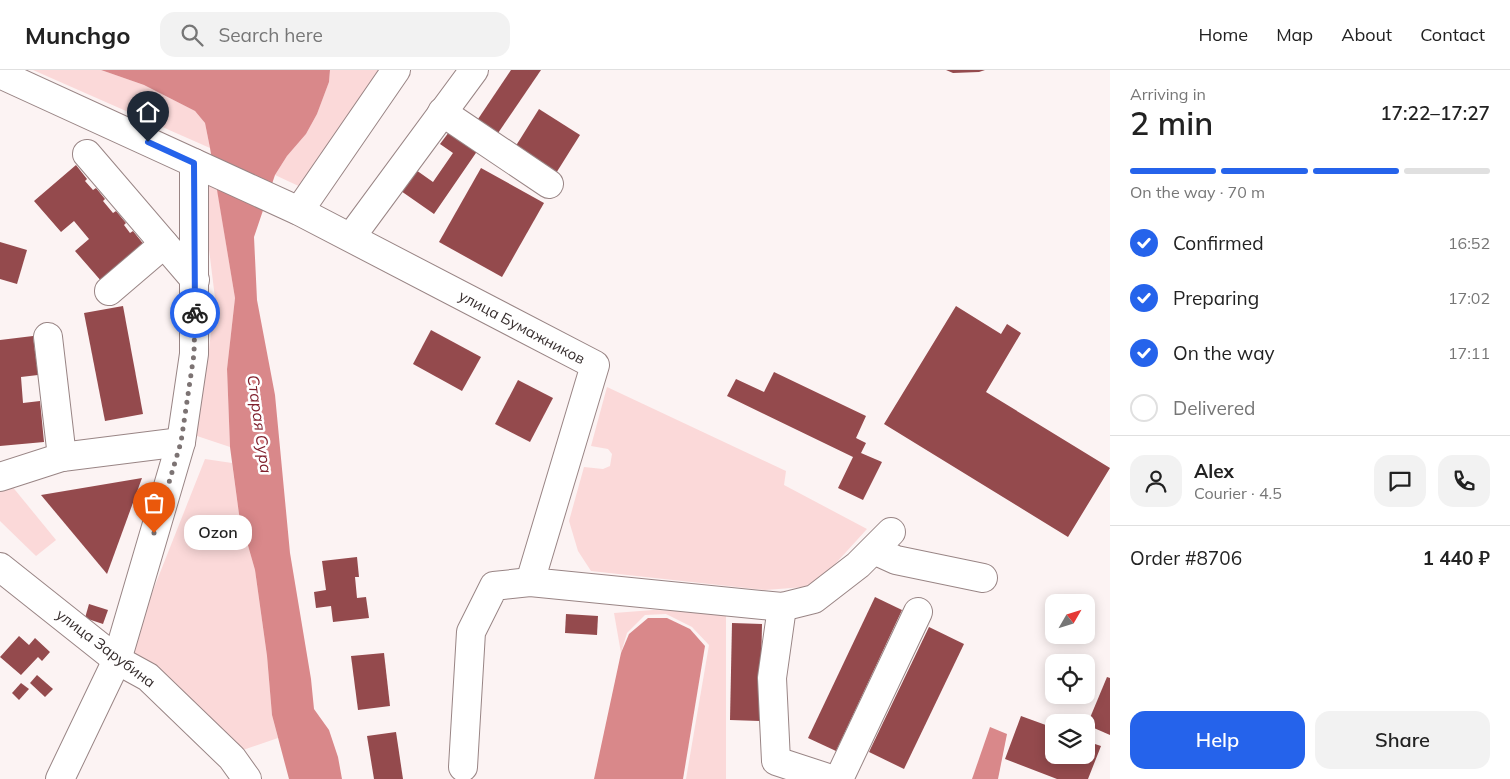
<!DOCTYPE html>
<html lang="en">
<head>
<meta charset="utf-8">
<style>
  :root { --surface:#fff; --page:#f2f2f2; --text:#222; --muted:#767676; --line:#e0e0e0; --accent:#2563eb }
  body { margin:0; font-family:Mulish,sans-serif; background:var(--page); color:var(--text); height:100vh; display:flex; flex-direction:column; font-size:19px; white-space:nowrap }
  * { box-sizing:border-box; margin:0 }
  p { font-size:16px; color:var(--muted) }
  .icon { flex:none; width:28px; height:28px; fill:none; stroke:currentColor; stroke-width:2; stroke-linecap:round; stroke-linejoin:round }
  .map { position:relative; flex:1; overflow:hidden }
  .details { display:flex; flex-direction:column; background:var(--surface); width:400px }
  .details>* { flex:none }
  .needle { width:32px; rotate:51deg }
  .fabs { position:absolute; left:1045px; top:524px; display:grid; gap:10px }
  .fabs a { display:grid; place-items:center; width:50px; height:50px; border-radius:10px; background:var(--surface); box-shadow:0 2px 12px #0003; font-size:25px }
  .pin { position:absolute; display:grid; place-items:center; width:42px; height:42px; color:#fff; margin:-51px -21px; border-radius:50% 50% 50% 0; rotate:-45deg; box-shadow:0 0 5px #0007 }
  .pin .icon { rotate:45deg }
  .courier { position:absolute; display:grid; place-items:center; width:50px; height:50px; margin:-25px; border:4px solid #2563eb; border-radius:50%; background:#fff; color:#222; box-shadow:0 1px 6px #0007 }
  .bubble { position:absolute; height:35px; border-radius:15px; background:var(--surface); box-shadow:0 2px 12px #0003; font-size:16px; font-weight:600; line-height:35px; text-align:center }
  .head em { font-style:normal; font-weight:600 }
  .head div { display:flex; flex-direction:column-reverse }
  .head { display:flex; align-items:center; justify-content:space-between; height:85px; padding:0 20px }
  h1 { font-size:32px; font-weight:600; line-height:38px }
  .bar { display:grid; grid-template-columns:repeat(4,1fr); gap:8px 5px; align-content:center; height:60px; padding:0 20px }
  .bar i { height:6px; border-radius:4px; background:var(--line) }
  .bar .selected { background:var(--accent) }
  .bar p { grid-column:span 4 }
  .line { display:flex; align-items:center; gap:12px; padding:0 20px; border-top:1px solid var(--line) }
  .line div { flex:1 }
  .round { display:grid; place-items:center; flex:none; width:52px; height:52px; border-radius:15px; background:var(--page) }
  ol { padding:0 20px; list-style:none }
  li { display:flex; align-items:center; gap:15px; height:55px }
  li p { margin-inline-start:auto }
  li .icon { padding:5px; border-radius:50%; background:var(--accent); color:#fff; stroke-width:4 }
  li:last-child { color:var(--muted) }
  li i { width:28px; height:28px; border:2px solid var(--line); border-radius:50% }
  .action { display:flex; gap:10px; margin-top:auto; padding:10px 20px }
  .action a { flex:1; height:58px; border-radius:15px; background:var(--accent); color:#fff; font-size:20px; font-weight:600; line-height:58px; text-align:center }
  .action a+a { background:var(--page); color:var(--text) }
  header { display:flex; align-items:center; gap:30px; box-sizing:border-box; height:70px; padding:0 25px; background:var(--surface); border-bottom:1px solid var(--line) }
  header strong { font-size:24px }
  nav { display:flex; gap:28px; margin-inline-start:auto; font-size:18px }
  .search { width:350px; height:45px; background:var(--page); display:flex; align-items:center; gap:12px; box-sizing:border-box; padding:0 18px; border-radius:15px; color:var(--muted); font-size:19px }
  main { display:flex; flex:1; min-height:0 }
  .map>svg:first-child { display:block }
</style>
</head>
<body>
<header>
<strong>Munchgo</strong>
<div class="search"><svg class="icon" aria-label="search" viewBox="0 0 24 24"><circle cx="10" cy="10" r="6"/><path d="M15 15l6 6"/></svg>Search here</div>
<nav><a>Home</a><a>Map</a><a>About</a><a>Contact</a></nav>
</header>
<main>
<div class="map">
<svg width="1110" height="709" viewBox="0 0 1110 709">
  <rect width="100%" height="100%" fill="#fcf3f3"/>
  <g fill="#fbd9d9">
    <path d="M33,0H101L144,15L195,41L205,53L210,78Z"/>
    <path d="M330,0H383L305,119L275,105L287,86L306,64L317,44L329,12Z"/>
    <path d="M216,112L235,228L227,299L230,377L194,365L196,333L208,288L215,228L201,114Z"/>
    <path d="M607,317L786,401L784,415L867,459L826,504L805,517L765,520L591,501L578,481L569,451L584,397L603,399L610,396L612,384L608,379L591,376Z"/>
    <path d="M205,389L232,393L239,444L255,500L267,586L272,645L278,668L243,680L135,587L131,576Z"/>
    <path d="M11,415L56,470L36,486L0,451V422Z"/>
    <path d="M653,540L726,542V709H686L709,575L692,557L666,544L645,545L627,563L621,583L614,543Z"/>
  </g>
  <g fill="#d9888a">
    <path d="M101,0H330L329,12L317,44L306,64L287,86L275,105L254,167L257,230L275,325L290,483L311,609L314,639L329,660L338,687L342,709H289L272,645L267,586L255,500L239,444L230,377L227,299L235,228L210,78L205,53L195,41L144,15Z"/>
    <path d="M648,548H667L690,559L705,576L683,709H594L621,583L629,564Z"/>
    <path d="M990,657L1007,664L998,709H972Z"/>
  </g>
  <g fill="#944a4d">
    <path d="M511,0H541L494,69L474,55Z"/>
    <path d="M946,0H985L979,2L953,3Z"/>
    <path d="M539,39L580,65L553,108L512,82Z"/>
    <path d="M452,58L480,77L434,144L401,121L416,100L433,112L453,83L440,74Z"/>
    <path d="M76,95L87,109L85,111L93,120L96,118L105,129L103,131L113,143L116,141L126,153L124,155L130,163L133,161L145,176L102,212L75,181L89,169L74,151L61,162L34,131Z"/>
    <path d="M481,98L544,133L502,207L439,172Z"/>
    <path d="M0,172L27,180L17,214L0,209Z"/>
    <path d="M123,236L143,344L105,351L84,243Z"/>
    <path d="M956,236L1001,264L1007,254L1021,263L986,322L1110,398L1068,467L884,354Z"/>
    <path d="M431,260L481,287L462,321L413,294Z"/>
    <path d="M33,266L38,305L21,307L23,333L40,331L44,372L0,376V270Z"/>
    <path d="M774,302L866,346L856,368L866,373L861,383L882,392L863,430L838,418L853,387L727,326L736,309L764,322Z"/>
    <path d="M518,310L553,328L530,372L495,354Z"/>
    <path d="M142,408L107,504L41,425Z"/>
    <path d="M357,487L359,507H355L357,528L366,527L369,548L333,552L331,536L316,538L314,522L326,520L322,491Z"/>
    <path d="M875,527L902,540L836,681L808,668Z"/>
    <path d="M89,534L108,540L103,554L85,548Z"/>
    <path d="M566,544L598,546L597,565L565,563Z"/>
    <path d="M732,553L762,554L760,651L730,650Z"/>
    <path d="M929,557L964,574L904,699L869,682Z"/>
    <path d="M19,566L29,575L35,568L50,582L42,591L38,587L21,605L0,587Z"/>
    <path d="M384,583L390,636L358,640L351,586Z"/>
    <path d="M37,605L53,619L45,627L30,613Z"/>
    <path d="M1107,607L1110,608V665L1087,655Z"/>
    <path d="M21,613L29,619L19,630L12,623Z"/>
    <path d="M1021,646L1054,658V685H1086V671L1101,676L1088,709H1057L1005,689Z"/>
    <path d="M396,662L403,709H374L367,666Z"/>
  </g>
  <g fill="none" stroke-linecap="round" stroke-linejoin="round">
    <defs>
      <g id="minor">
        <path d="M0,4L299,141L595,295L530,512L782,537L814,529L858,495L891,462"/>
        <path d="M442,42L549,114"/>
        <path d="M87,84L195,210"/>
        <path d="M299,141L396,0"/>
        <path d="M351,167L474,0"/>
        <path d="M109,221L164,174"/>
        <path d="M48,267L62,387"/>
        <path d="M0,407L62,387L181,372"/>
        <path d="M874,480L896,490L983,508"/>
        <path d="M0,497L117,590L148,607L232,688L247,709"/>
        <path d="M782,537L772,608L776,691L831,709"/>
        <path d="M463,697L471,562L494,516L530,512"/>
        <path d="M60,709L117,590L181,372L194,284V93"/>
        <path d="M839,709L918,542"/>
      </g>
    </defs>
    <use href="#minor" stroke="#998585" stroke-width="30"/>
    <use href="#minor" stroke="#fff" stroke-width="28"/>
  </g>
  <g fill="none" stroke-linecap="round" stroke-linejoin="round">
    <path stroke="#7c7373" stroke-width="5" stroke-dasharray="0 9" d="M154,463L181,372L194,284L195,243"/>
    <path stroke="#2563eb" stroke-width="6" d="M148,72L194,93L195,243"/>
  </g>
  <g text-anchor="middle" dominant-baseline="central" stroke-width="5" stroke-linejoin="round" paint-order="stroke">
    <g font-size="15" fill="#372e2e" stroke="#fff">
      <text transform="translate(522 257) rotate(28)">улица Бумажников</text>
      <text transform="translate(106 578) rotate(37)">улица Зарубина</text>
    </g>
    <g font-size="16" font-style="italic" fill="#80202d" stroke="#fff">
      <text transform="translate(260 354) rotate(82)">Старая Сура</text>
    </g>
  </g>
</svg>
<div class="fabs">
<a><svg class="needle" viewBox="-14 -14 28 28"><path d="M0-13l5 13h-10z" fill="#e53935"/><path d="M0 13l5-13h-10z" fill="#767676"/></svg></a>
<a><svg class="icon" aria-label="locate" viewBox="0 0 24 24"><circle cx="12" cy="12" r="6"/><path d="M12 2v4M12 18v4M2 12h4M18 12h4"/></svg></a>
<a><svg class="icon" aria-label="layers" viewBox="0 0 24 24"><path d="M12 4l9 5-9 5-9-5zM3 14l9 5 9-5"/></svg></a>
</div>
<div class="pin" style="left:154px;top:463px;background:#ea580c"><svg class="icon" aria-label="bag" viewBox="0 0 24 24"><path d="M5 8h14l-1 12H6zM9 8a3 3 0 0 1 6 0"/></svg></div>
<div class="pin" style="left:148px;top:72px;background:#1f2937"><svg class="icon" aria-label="home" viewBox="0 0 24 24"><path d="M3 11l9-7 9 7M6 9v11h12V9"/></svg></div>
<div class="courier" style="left:195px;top:243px"><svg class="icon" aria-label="bike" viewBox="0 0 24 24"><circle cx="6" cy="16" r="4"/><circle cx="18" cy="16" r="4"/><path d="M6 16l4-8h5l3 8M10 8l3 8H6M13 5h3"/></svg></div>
<div class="bubble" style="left:184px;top:445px;width:68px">Ozon</div>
</div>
<section class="details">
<div class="head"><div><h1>2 min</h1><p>Arriving in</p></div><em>17:22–17:27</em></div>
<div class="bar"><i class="selected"></i><i class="selected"></i><i class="selected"></i><i></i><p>On the way · 70 m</p></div>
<ol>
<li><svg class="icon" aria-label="check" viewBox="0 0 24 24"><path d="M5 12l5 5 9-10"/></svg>Confirmed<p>16:52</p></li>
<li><svg class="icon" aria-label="check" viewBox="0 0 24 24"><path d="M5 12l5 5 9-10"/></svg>Preparing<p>17:02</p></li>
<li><svg class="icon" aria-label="check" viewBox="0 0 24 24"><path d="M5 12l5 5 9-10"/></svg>On the way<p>17:11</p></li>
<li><i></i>Delivered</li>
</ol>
<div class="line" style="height:90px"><a class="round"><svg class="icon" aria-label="person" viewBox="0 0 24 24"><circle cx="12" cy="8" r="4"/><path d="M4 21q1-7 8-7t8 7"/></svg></a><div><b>Alex</b><p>Courier · 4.5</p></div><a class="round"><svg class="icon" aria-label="chat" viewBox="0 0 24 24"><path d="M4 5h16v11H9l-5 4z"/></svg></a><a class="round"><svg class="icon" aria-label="phone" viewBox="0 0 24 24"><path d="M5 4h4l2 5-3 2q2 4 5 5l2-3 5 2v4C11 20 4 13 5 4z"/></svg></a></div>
<div class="line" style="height:65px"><div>Order #8706</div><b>1 440 ₽</b></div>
<div class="action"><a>Help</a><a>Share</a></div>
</section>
</main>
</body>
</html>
